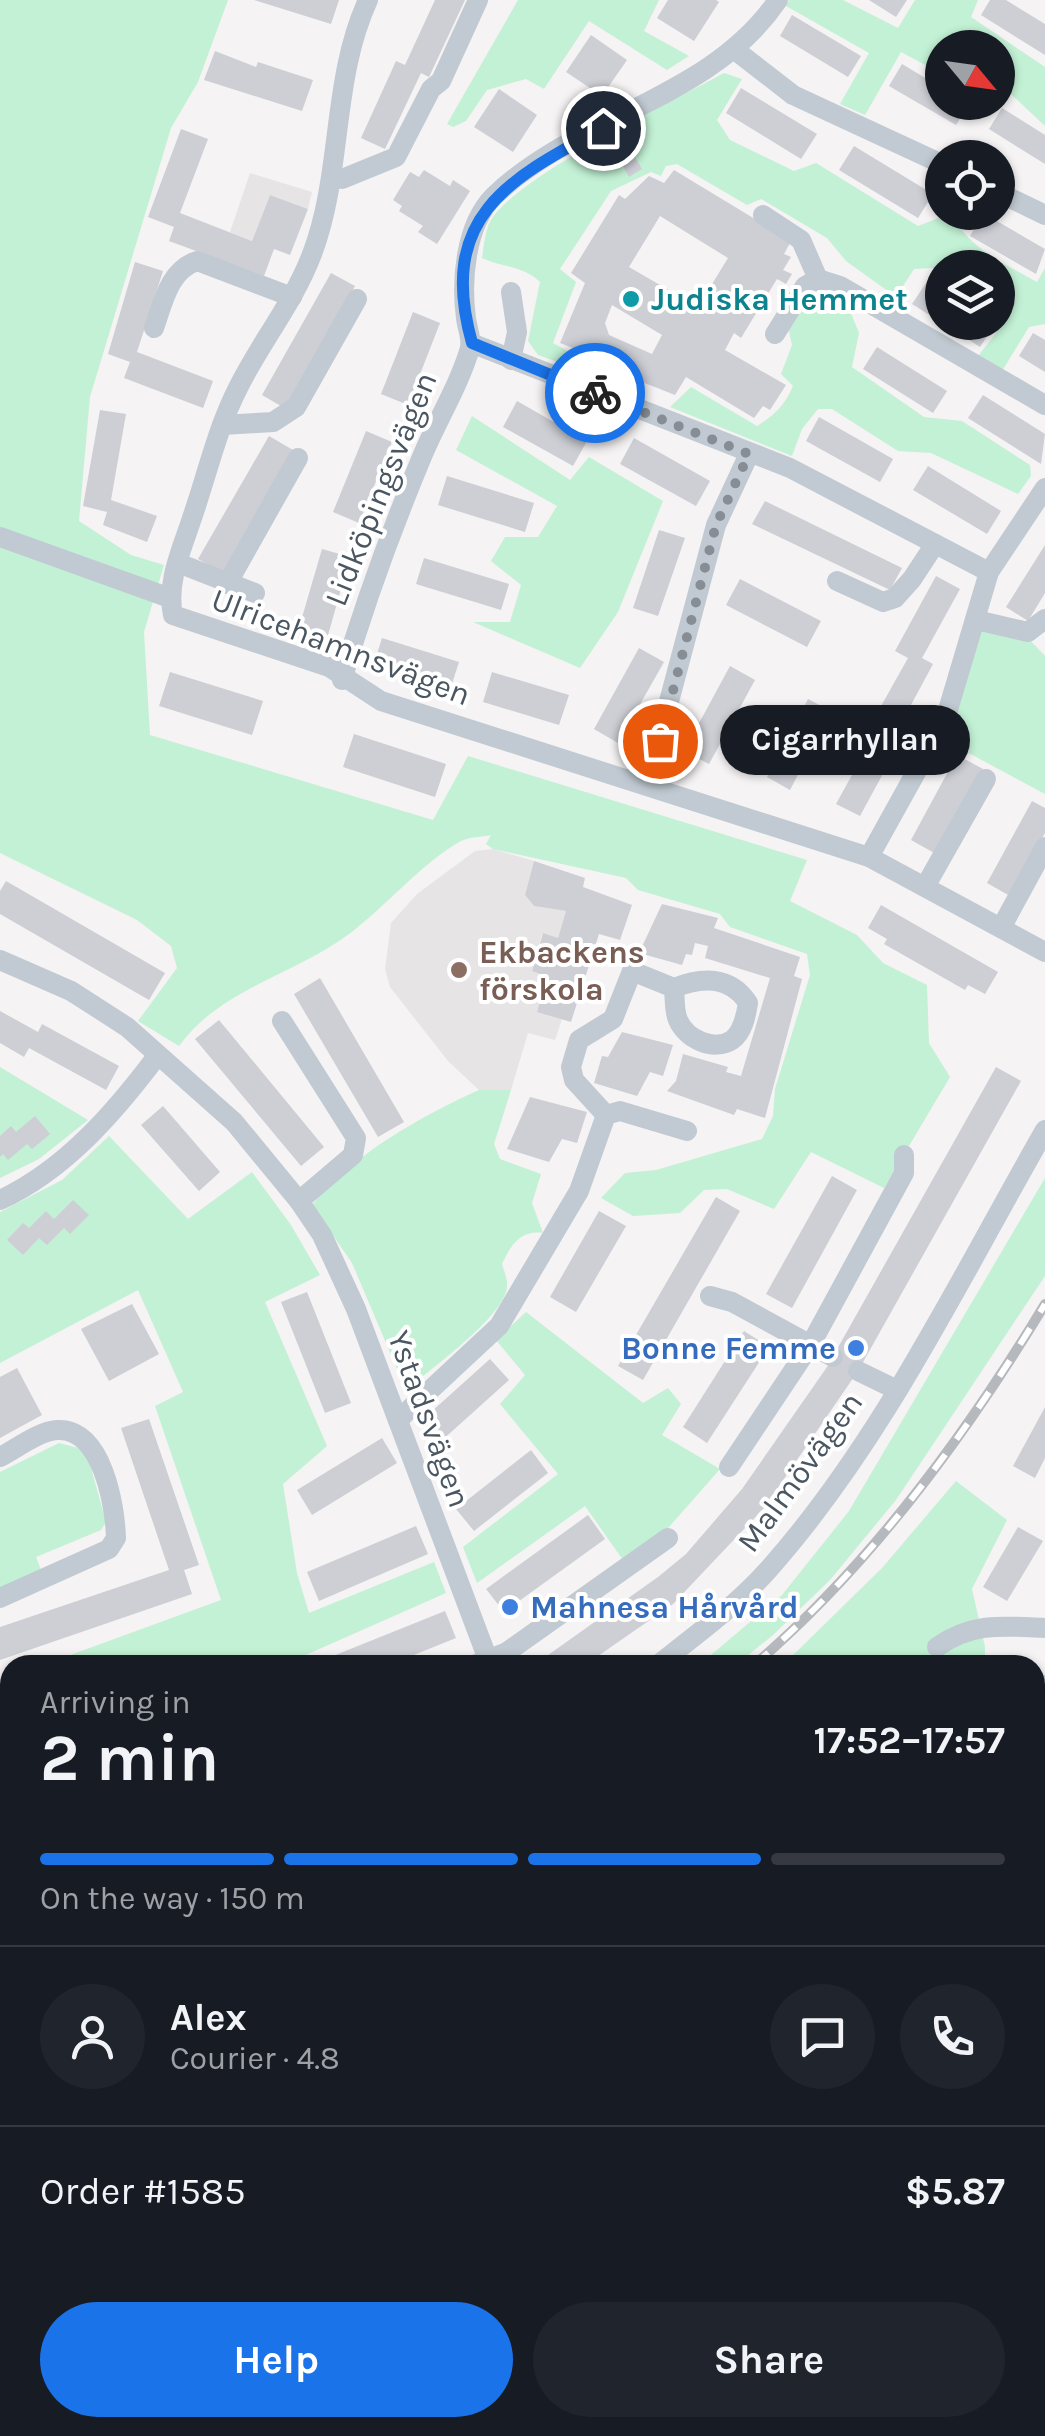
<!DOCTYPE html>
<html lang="en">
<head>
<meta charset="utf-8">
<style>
  :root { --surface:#171b24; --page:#20242c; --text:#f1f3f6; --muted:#9ea1a6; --line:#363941; --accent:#1a73e8 }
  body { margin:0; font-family:Karla,sans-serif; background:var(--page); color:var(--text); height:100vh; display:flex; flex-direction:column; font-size:38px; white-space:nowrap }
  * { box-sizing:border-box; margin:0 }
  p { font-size:32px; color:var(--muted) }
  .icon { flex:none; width:55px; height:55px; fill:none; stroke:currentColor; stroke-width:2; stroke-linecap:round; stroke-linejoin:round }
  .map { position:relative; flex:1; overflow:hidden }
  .drawer { position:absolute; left:0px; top:1655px; width:1045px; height:782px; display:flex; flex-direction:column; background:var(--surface); border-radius:30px 30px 0 0; box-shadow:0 2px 8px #0004 }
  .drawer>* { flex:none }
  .needle { width:65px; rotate:119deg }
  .controls { position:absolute; left:925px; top:30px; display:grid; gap:20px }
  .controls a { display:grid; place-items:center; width:90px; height:90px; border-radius:50%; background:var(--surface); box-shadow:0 2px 8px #0004; font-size:50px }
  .pin { position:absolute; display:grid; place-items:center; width:85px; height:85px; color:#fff; margin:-42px; border:5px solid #fff; border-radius:50%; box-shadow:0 2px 10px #0007 }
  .courier { position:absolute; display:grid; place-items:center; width:100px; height:100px; margin:-50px; border:8px solid #1a73e8; border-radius:50%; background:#fff; color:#222; box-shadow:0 2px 12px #0007 }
  .bubble { position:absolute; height:70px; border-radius:35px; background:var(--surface); box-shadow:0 2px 8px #0004; font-size:32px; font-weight:700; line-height:70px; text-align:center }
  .head em { font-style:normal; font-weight:700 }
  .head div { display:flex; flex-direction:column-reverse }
  .head { display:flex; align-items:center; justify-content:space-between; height:170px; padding:0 40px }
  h1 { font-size:65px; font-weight:700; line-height:75px }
  .bar { display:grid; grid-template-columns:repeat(4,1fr); gap:15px 10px; align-content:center; height:120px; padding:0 40px }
  .bar i { height:12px; border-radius:8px; background:var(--line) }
  .bar .selected { background:var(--accent) }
  .bar p { grid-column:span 4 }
  .line { display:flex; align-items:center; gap:25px; padding:0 40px; border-top:2px solid var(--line) }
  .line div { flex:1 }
  .round { display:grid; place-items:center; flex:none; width:105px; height:105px; border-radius:52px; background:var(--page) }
  .button { display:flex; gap:20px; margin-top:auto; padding:20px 40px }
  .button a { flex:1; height:115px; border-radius:60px; background:var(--accent); color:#fff; font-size:40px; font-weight:700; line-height:115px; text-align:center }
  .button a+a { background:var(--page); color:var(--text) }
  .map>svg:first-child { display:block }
</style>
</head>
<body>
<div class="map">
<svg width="1045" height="2436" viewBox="0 0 1045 2436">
  <rect width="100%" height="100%" fill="#f5f3f3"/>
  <g fill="#e6e4e5">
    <path d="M250,173L312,192L308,209L270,195L252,241L230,232Z"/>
    <path d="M493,849L534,861L525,895L534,906L566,911L558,938L542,934L532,970L546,976L537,1011L562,1019L555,1040L528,1033L511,1090H479L448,1061L390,987L385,969L391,923L417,894L475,851Z"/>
    <path d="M0,2177L10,2178V2428H233V2436H0Z"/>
  </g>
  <g fill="#c3f1d5">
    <path d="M0,0H228L198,82L171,128L90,397L79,521L131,555L164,565L144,632L150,735L433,820L468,756L807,860L790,901L857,935L883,963L927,985L929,1043L950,1077L884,1188L811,1152L774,1209L727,1189L704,1190L680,1213L633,1216L601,1198L625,1173L656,1170L762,1139L773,1116L775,1089L810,975L807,954L730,927L720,914L638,890L626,878L493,849L486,844L491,835C482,837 469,837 461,841C425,860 384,908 349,934C294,975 220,989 179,1046L138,1021L177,968L171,946L137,920L0,853Z"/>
    <path d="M518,0H659L644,31L689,56L667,70L589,21L544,89L526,79L487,90L466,121L453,127L447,124Z"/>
    <path d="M789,0H843L898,28L915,0H978L971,17L1045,67V126L998,82V48H942V74L901,52L865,115L840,104L869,53L786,6Z"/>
    <path d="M724,73L742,79L717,120L730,140L794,171L816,163L918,226L951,213C969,249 1002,262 1037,282L1045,268V324L1029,327L1002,371L978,356L997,332L1002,315L998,311V268H942V274L935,268L914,269L896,297L846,261L827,238L761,199L747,205L677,164L666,166L661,176L651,172L611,191L560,269L576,282L553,343L575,355L589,373L538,355L528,341L540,282C522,265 503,268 482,258C484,246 485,230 491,220C517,177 673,101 724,73Z"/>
    <path d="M817,291L846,301L859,333L852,367L924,417L962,421L1030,465L1031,476L1018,494L931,453L898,451L832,409H818L802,429L792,456L670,407L691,387L757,426C775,415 785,405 793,386L781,374L792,345L788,327Z"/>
    <path d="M472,416L570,480L589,457L663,501L618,612L580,668L473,622H510L521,585L491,561L505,537H538L557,506L456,450Z"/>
    <path d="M976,620L1028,638L1045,656V794L937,736Z"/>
    <path d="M0,1067L88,1120L39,1159L0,1178Z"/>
    <path d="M479,1090H511L494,1144L500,1159L541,1174L532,1203L543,1233C520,1230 511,1245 502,1264C504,1271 508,1280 507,1287C504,1317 429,1370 406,1390L352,1263L312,1205C352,1155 421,1116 479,1090Z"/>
    <path d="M109,1136L188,1219L252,1172L291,1225L320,1275L265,1302L327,1446L283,1484L297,1573L309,1613L434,1562L446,1593L283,1665H43L221,1600L155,1406L183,1392L138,1290L0,1363V1212L62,1180Z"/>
    <path d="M1045,1178V1276L896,1500L830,1580L773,1635L736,1665H699L782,1595L849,1511Z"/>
    <path d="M526,1312L643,1403L668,1388L681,1404L662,1435L720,1469L662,1535L623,1560L585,1506L477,1583L463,1547L558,1474L500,1404L525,1375L496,1340Z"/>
    <path d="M59,1443L86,1450L106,1522L101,1530L36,1557L41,1570L0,1588V1472Z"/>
    <path d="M956,1481L1007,1520L972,1589L985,1647V1665H783L882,1568Z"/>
    <path d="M10,1677V1854L0,1857V1681Z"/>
    <path d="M842,2428H1033L1044,2436H836Z"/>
  </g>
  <g fill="#cdcfd5" fill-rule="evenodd">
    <path d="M254,0H339L331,24Z"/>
    <path d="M435,0H465L429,77L421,73L385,149L361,138L396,61L405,65Z"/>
    <path d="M668,0H716L719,2L694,41L657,18Z"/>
    <path d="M869,0H907L896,17Z"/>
    <path d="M990,0H1006L1045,24V55L981,15Z"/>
    <path d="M792,15L861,56L848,77L780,36Z"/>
    <path d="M591,35L627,60L602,96L566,72Z"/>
    <path d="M215,51L256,67L258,62L313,80L302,111L204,80Z"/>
    <path d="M902,64L942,88V102L969,104L956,125L889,86Z"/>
    <path d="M741,88L817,134L801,159L726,113Z"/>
    <path d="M499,89L537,115L513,152L474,127Z"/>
    <path d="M1002,108L1045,135V164L989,129Z"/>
    <path d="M181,129L208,139L180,213L252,241L270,195L308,209L290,255L274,249L264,276L169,241L174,227L148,217Z"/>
    <path d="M854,146L933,194L918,218L839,170Z"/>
    <path d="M632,152L642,169L629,177L619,159Z"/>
    <path d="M424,170L450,186L453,180L470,191L437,244L418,232L423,226L399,211L402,206L393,200L410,172L419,177Z"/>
    <path d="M674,170L791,241L784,254L791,257L783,270L792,274L786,284L777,279L741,338L734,333L725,350L786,385L770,410L763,406L754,418L686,377L675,395L584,359L586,353L560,343L585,283L571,273L619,195L625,199L649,176L664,183ZM660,216L728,258L698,307L629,267ZM612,305L662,335L652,354L609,335L605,323Z"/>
    <path d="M983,213L1045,249L1036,274L970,236Z"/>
    <path d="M135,262L163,271L137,352L213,381L203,408L124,378L130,362L108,354Z"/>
    <path d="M331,273L355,286L286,409L262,395Z"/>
    <path d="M928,280L942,289V322H996L980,347L912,304Z"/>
    <path d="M413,312L440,323L408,405L381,394Z"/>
    <path d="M1033,333L1045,340V372L1019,356Z"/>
    <path d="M877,347L947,391L933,413L863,369Z"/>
    <path d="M983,395L1045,434L1041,464L968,418Z"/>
    <path d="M517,401L587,441L573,466L503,427Z"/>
    <path d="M100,410L126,414L111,500L157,516L147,542L103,525L107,512L83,506Z"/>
    <path d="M819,417L893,459L880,482L806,441Z"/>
    <path d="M366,431L392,442L359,523L333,512Z"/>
    <path d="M269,436L293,450L223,573L198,559Z"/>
    <path d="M634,438L710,481L696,506L620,464Z"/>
    <path d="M928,466L1001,511L987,534L913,490Z"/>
    <path d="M447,476L534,503L525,532L438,505Z"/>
    <path d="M765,501L902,568L890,590L752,524Z"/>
    <path d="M659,530L685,538L658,616L633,608Z"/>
    <path d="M1045,545V593L1028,621L1006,607Z"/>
    <path d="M322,549L350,557L325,646L296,638Z"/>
    <path d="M424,558L509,584L501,610L416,584Z"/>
    <path d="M936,576L960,589L922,658L933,664L897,731L904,735L860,816L836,804L878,728L871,724L908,658L895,651Z"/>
    <path d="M740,579L821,621L807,647L726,605Z"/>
    <path d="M382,638L459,662L450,690L373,667Z"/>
    <path d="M639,648L664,662L618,743L594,729Z"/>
    <path d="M730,666L755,680L709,764L684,751Z"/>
    <path d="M170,672L263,701L252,735L159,706Z"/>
    <path d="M492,672L569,695L559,725L483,702Z"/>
    <path d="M808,699L831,711L790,790L767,777Z"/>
    <path d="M354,734L446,764L435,797L343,767Z"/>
    <path d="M957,755L983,769L936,854L911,840Z"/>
    <path d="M1032,801L1045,808V833L1010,896L987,883Z"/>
    <path d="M534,861L585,878L583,887L632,905L620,940L599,934L571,1022L537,1012L546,976L532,971L543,933L558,938L566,911L534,906L525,895Z"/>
    <path d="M6,881L165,973L149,1000L0,914V891Z"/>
    <path d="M662,904L718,918L714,928L800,957L794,976L802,979L765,1118L737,1109L734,1115L667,1091L676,1081L683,1054L728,1067L726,1072L741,1076L770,978L705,958L708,946L695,943L692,955L686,954L682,965L639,953Z"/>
    <path d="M881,905L998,972L985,994L968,985L965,990L884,944L887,939L868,928Z"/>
    <path d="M320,978L404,1122L378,1137L294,994Z"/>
    <path d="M0,1011L38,1032L42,1024L119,1066L106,1090L29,1048L24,1057L0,1043Z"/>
    <path d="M219,1020L324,1147L301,1166L195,1039Z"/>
    <path d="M622,1032L673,1045L663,1076L650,1072L637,1096L594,1083L602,1056L608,1057Z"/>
    <path d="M996,1067L1021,1081L858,1371L764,1508L673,1604L585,1665H534L658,1577L686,1554L742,1489L827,1367Z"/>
    <path d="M530,1097L587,1112L577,1143L562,1139L549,1162L507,1149Z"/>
    <path d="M163,1106L220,1172L199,1191L141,1125Z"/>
    <path d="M35,1116L50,1134L32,1149L27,1144L8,1160L3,1154L0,1157V1136L11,1126L16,1132Z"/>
    <path d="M832,1176L857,1190L792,1308L766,1294Z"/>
    <path d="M716,1197L740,1211L643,1380L618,1366Z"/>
    <path d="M73,1200L89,1215L70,1234L64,1228L47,1245L39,1238L23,1255L7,1240L23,1223L29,1228L46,1211L54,1219Z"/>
    <path d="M599,1211L626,1226L576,1312L550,1297Z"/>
    <path d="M307,1292L351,1403L325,1413L281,1302Z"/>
    <path d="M132,1304L159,1354L109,1381L81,1329Z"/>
    <path d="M744,1331L769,1347L707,1443L683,1427Z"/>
    <path d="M490,1359L509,1380L440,1442L421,1421Z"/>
    <path d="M17,1368L42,1415L0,1438V1377Z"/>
    <path d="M1045,1407V1458L1035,1478L1013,1466Z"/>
    <path d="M149,1419L199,1565L184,1570L192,1594L0,1660V1627L169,1570L121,1428Z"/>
    <path d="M382,1438L397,1463L312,1515L297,1490Z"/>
    <path d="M531,1450L548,1473L474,1531L456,1509Z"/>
    <path d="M588,1515L605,1539L504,1612L486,1589Z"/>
    <path d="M416,1526L428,1554L319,1601L307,1572Z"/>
    <path d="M1018,1527L1043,1541L1007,1601L983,1587Z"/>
    <path d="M445,1611L456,1638L389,1665H325L323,1660Z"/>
    <path d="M0,2100L10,2102V2136L0,2134Z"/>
    <path d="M0,2206L10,2207V2270L0,2269Z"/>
    <path d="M1035,2227L1045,2236V2271L1035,2263Z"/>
    <path d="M1035,2366L1045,2374V2413L1035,2404Z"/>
    <path d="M128,2428H159L175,2431V2436H128Z"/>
    <path d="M276,2428H311V2436H277Z"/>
    <path d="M418,2428H481L495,2436H432Z"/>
    <path d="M610,2428H659L670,2436H621Z"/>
  </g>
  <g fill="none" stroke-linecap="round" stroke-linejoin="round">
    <g stroke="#c1cad2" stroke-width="20">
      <path d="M368,0C331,80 343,173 312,254C294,302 260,343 238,388C217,429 207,475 192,518C182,549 166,582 173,615L329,667L381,701L869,857L1045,952"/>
      <path d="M735,50L793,95L942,164"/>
      <path d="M342,179L396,157L431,89L441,81L478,0"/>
      <path d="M998,192L1045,215"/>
      <path d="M763,215L801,240L818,279"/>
      <path d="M154,328C163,303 169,270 197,261L292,297"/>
      <path d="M775,334L805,286L818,279L840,286L1045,405"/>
      <path d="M471,343L790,468L989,572"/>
      <path d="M511,360L517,332L511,292"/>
      <path d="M222,425L273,422L296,407L357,299"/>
      <path d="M0,537L170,598"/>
      <path d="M178,563L255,593"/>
      <path d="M837,581L883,602L895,598L912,579L935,544"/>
      <path d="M227,584L298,458"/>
      <path d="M976,620L1028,632L1045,619"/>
      <path d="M342,680C364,605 391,531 421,459C436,422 459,386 470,348C472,338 467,328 466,318C461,281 465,225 494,196C577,116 710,100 778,0"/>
      <path d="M647,784L716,525L749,454"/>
      <path d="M869,857L945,720L989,572L1045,488"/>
      <path d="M926,885L986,779"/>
      <path d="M1001,928L1045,847"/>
      <path d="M0,960L71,991L127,1027L234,1122L299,1201L322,1235L356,1309L490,1665"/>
      <path d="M282,1021L356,1138L353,1155L299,1201"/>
      <path d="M606,1115L574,1080L571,1067L579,1040L613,1019L632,971L674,988C675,998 674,1011 678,1020C686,1039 714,1052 732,1040C743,1032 746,1016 748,1003C730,975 701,977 674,988"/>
      <path d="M0,1200C65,1170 115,1112 157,1056"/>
      <path d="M710,1296L732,1302L833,1357"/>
      <path d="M858,1371L895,1389"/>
      <path d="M398,1420L499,1326L579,1191L606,1115L620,1111L687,1131"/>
      <path d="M0,1457C16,1449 39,1431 57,1430C102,1427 115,1505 116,1538L109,1549L0,1598"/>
      <path d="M729,1467L811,1344L904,1173V1155"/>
      <path d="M937,1647C973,1622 1002,1626 1045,1628"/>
      <path d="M474,1665L507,1652L668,1538"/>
      <path d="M658,1665C695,1635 736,1606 768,1570C882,1442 960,1278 1045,1130"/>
      <path d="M0,1881L10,1874"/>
      <path d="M0,1924L10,1917"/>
      <path d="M1035,1994L1045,1685"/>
      <path d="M1035,2052L1045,2097"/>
      <path d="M0,2159L10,2161"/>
      <path d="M0,2188L10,2189"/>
      <path d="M1035,2337L1045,2349"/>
      <path d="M247,2428L248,2436"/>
      <path d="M679,2428L690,2436"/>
      <path d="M910,2428L913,2436"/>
    </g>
    <defs>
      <g id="rail">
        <path d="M754,1665C871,1565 966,1435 1045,1304"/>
        <path d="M0,1895L10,1897"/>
      </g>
    </defs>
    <use href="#rail" stroke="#b5b8bd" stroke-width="10"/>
    <use href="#rail" stroke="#fff" stroke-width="6" stroke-dasharray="19" stroke-linecap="butt"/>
  </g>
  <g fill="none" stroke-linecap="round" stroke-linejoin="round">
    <path stroke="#868d94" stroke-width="10" stroke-dasharray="0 18" d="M595,393L749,454L716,525L660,741"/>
    <path stroke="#1a73e8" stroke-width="12" d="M595,393L472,343C437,217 507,180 603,128"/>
  </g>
  <circle fill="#0f9aa8" stroke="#fff" stroke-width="4" cx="631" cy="299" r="10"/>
  <circle fill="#8d6e63" stroke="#fff" stroke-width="4" cx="459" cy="970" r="10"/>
  <g fill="#3f7fe0" stroke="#fff" stroke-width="4">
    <circle cx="856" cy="1348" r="10"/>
    <circle cx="510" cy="1607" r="10"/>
  </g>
  <g text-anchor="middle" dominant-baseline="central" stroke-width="8" stroke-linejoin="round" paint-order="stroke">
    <g font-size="32" font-weight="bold" fill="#0d838f" stroke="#fff" text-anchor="start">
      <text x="651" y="299">Judiska Hemmet</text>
    </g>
    <g font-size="32" fill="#4a5661" stroke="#fff">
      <text transform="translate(381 489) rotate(-68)">Lidköpingsvägen</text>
      <text transform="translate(341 647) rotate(21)">Ulricehamnsvägen</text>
      <text transform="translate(429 1419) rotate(70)">Ystadsvägen</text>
      <text transform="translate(800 1472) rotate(-54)">Malmövägen</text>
    </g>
    <g font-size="32" font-weight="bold" fill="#785e54" stroke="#fff" text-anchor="start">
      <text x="479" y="952">Ekbackens<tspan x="479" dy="37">förskola</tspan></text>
    </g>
    <g font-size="32" font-weight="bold" fill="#366cbe" stroke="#fff" text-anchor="end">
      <text x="836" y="1348">Bonne Femme</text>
      <text x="530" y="1607" text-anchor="start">Mahnesa Hårvård</text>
    </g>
  </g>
</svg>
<div class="controls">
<a><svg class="needle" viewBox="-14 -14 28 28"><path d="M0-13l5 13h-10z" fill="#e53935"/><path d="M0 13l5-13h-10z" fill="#9ea1a6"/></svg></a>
<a><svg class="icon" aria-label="locate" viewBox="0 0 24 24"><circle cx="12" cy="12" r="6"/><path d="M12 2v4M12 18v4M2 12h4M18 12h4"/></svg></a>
<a><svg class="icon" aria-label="layers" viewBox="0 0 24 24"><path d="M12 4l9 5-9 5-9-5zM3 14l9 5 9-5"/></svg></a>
</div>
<div class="pin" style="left:660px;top:741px;background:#ea580c"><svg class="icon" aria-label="bag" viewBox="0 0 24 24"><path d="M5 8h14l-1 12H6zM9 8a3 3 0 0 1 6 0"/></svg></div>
<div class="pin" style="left:603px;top:128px;background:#1f2937"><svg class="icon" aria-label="home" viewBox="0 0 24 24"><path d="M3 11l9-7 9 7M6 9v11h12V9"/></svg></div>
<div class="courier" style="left:595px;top:393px"><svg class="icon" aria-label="bike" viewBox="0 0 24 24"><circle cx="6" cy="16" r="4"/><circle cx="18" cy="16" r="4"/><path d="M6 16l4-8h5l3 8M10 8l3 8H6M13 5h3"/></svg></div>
<div class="bubble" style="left:720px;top:705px;width:250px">Cigarrhyllan</div>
<section class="drawer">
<div class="head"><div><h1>2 min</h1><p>Arriving in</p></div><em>17:52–17:57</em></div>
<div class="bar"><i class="selected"></i><i class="selected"></i><i class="selected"></i><i></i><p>On the way · 150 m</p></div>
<div class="line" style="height:180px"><a class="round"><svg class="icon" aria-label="person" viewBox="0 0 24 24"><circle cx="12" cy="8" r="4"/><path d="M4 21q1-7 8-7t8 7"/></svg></a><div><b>Alex</b><p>Courier · 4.8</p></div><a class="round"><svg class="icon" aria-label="chat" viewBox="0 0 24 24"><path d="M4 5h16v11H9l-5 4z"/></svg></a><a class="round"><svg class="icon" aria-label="phone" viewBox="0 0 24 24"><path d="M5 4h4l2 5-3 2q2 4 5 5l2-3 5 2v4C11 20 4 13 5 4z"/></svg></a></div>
<div class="line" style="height:130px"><div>Order #1585</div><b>$5.87</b></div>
<div class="button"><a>Help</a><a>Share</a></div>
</section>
</div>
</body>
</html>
